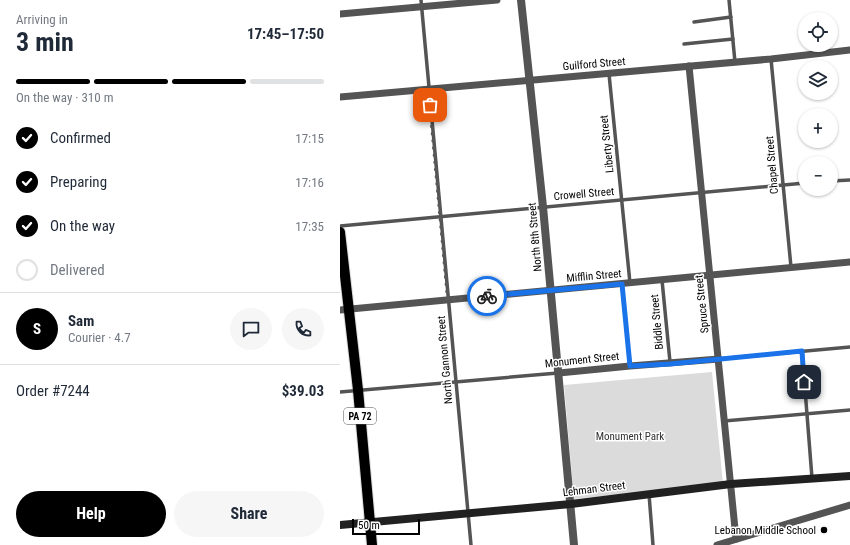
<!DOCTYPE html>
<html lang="en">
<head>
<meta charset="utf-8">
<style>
  :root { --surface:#fff; --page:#f6f6f7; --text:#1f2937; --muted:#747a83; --line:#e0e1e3; --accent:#000 }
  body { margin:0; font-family:"Roboto Condensed",sans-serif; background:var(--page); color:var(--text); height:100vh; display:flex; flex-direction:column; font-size:15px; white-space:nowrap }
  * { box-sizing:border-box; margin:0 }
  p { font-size:13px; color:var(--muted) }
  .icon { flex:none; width:22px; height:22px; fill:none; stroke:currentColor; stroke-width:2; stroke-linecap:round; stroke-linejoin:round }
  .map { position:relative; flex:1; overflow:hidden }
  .details { display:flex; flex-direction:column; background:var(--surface); width:340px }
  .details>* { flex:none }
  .buttons { position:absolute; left:458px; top:12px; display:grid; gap:8px }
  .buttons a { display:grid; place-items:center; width:40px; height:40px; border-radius:50%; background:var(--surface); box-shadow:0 1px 3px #0004; font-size:20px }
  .scale { position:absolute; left:12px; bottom:10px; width:68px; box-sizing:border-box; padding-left:4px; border:2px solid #000; border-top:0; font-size:11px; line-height:14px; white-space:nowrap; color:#000; -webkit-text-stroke:3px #fff; paint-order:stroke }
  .pin { position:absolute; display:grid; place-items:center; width:34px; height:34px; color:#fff; margin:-17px; border-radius:8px; box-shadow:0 2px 6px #0006 }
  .courier { position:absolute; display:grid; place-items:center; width:40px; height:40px; margin:-20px; border:3px solid #1a73e8; border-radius:50%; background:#fff; color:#222; box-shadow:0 1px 5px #0007 }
  .headline em { font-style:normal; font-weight:700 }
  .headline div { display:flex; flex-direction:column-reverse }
  .headline { display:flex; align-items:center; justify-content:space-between; height:68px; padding:0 16px }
  h1 { font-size:26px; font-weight:700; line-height:30px }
  .bar { display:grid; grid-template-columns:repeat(4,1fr); gap:6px 4px; align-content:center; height:48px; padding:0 16px }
  .bar i { height:5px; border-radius:3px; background:var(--line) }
  .bar .active { background:var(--accent) }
  .bar p { grid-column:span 4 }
  .line { display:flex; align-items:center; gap:10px; padding:0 16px; border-top:1px solid var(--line) }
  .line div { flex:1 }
  .round { display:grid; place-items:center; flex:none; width:42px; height:42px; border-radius:21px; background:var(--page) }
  ol { padding:0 16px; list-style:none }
  li { display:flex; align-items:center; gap:12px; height:44px }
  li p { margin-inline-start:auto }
  li .icon { padding:4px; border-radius:50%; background:var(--accent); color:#fff; stroke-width:4 }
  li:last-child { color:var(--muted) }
  li i { width:22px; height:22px; border:2px solid var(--line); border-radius:50% }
  .button { display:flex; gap:8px; margin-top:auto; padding:8px 16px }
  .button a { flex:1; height:46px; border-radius:24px; background:var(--accent); color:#fff; font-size:16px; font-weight:700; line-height:46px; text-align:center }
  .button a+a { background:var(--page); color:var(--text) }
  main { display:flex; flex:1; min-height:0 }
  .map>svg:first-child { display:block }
</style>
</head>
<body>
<main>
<section class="details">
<div class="headline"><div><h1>3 min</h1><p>Arriving in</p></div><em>17:45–17:50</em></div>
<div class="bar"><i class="active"></i><i class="active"></i><i class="active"></i><i></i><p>On the way · 310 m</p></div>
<ol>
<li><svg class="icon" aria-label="check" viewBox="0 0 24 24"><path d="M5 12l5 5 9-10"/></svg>Confirmed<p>17:15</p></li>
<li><svg class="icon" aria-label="check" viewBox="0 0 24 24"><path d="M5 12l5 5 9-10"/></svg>Preparing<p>17:16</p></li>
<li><svg class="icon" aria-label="check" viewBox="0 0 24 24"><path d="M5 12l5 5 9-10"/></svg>On the way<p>17:35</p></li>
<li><i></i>Delivered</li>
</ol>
<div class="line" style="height:72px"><b class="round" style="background:var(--accent);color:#fff">S</b><div><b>Sam</b><p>Courier · 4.7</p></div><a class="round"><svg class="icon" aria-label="chat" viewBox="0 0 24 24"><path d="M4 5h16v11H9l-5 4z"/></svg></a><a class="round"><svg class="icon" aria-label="phone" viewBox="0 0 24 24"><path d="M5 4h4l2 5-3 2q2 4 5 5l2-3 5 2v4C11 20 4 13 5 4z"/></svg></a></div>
<div class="line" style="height:52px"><div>Order #7244</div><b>$39.03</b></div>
<div class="button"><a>Help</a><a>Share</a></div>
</section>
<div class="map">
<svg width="510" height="545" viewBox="0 0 510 545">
  <rect width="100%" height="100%" fill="#fff"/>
  <path fill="#dbdbdb" d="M372,372L383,484L234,499L224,385Z"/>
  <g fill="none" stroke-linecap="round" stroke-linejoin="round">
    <defs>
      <path id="primary" d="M0,232L18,390L32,545"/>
    </defs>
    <use href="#primary" stroke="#dbdbdb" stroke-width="12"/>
    <g stroke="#545454" stroke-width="3.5">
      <path d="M81,0L131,545"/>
      <path d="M389,0L395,62"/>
      <path d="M354,22L391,17"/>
      <path d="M344,44L393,39"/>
      <path d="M431,59L451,267"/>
      <path d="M269,74L290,283"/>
      <path d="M491,181L510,180"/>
      <path d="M0,226L465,183"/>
      <path d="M322,280L330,362"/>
      <path d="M282,284L290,366"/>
      <path d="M462,351L472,478"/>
      <path d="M379,359L510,347"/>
      <path d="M0,392L218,373"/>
      <path d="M384,421L510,410"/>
      <path d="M309,494L313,545"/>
    </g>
    <g stroke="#545454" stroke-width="7">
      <path d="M0,14L157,0"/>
      <path d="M349,66L396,539"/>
      <path d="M0,97L431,59L510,50"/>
      <path d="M0,310L510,262"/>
      <path d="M219,373L290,366L379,359"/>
      <path d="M377,545L510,505"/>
    </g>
    <path stroke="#545454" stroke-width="8" d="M181,0L203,207L234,545"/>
    <path stroke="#212121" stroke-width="8" d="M0,525L231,504L391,484L510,476"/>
    <use href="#primary" stroke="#000" stroke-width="10"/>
  </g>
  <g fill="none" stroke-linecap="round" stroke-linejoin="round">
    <path stroke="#595959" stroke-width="4" stroke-dasharray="0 7.2" d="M90,105L108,300L147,296"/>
    <path stroke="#1a73e8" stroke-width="5" d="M147,296L282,284L290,366L330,364L462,351L464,382"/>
  </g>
  <circle fill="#000" stroke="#fff" stroke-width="1.5" cx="484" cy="530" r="4"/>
  <g text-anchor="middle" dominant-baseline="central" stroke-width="3" stroke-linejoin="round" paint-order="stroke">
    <rect fill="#fff" stroke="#4c4c4c" stroke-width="1" x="4" y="408" width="32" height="16" rx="3"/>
    <g font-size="10" font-weight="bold" fill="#000">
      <text x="20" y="416">PA 72</text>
    </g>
    <g font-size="11" fill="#000" stroke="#fff">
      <text transform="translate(254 64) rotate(-5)">Guilford Street</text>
      <text transform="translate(267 144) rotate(-96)">Liberty Street</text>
      <text transform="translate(432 165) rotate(-95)">Chapel Street</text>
      <text transform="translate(244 194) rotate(-5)">Crowell Street</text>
      <text transform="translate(195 237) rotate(-95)">North 8th Street</text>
      <text transform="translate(254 276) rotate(-5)">Mifflin Street</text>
      <text transform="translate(362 304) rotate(-96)">Spruce Street</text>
      <text transform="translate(317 322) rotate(-95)">Biddle Street</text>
      <text transform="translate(105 360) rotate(-95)">North Gannon Street</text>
      <text transform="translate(242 360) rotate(-6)">Monument Street</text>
      <text transform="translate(254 489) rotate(-7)">Lehman Street</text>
    </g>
    <g font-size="11" fill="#323232" stroke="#fff">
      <text x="290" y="436">Monument Park</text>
    </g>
    <g font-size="11" fill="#000" stroke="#fff" text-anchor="end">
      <text x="476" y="530">Lebanon Middle School</text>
    </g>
  </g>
</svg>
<div class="buttons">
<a><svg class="icon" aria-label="locate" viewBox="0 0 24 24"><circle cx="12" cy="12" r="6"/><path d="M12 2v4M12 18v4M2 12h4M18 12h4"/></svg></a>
<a><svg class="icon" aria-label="layers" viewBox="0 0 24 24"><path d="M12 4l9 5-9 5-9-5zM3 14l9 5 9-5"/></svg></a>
<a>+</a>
<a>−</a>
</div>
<div class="scale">50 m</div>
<div class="pin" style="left:90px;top:105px;background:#ea580c"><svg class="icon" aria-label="bag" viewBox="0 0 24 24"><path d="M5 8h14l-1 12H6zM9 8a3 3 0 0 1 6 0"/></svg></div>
<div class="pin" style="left:464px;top:382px;background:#1f2937"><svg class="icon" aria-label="home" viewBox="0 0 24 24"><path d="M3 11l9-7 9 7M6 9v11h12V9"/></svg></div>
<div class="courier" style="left:147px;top:296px"><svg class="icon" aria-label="bike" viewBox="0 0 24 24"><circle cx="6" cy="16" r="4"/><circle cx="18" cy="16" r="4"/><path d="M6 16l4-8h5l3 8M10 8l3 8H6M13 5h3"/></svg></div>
</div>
</main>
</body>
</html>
